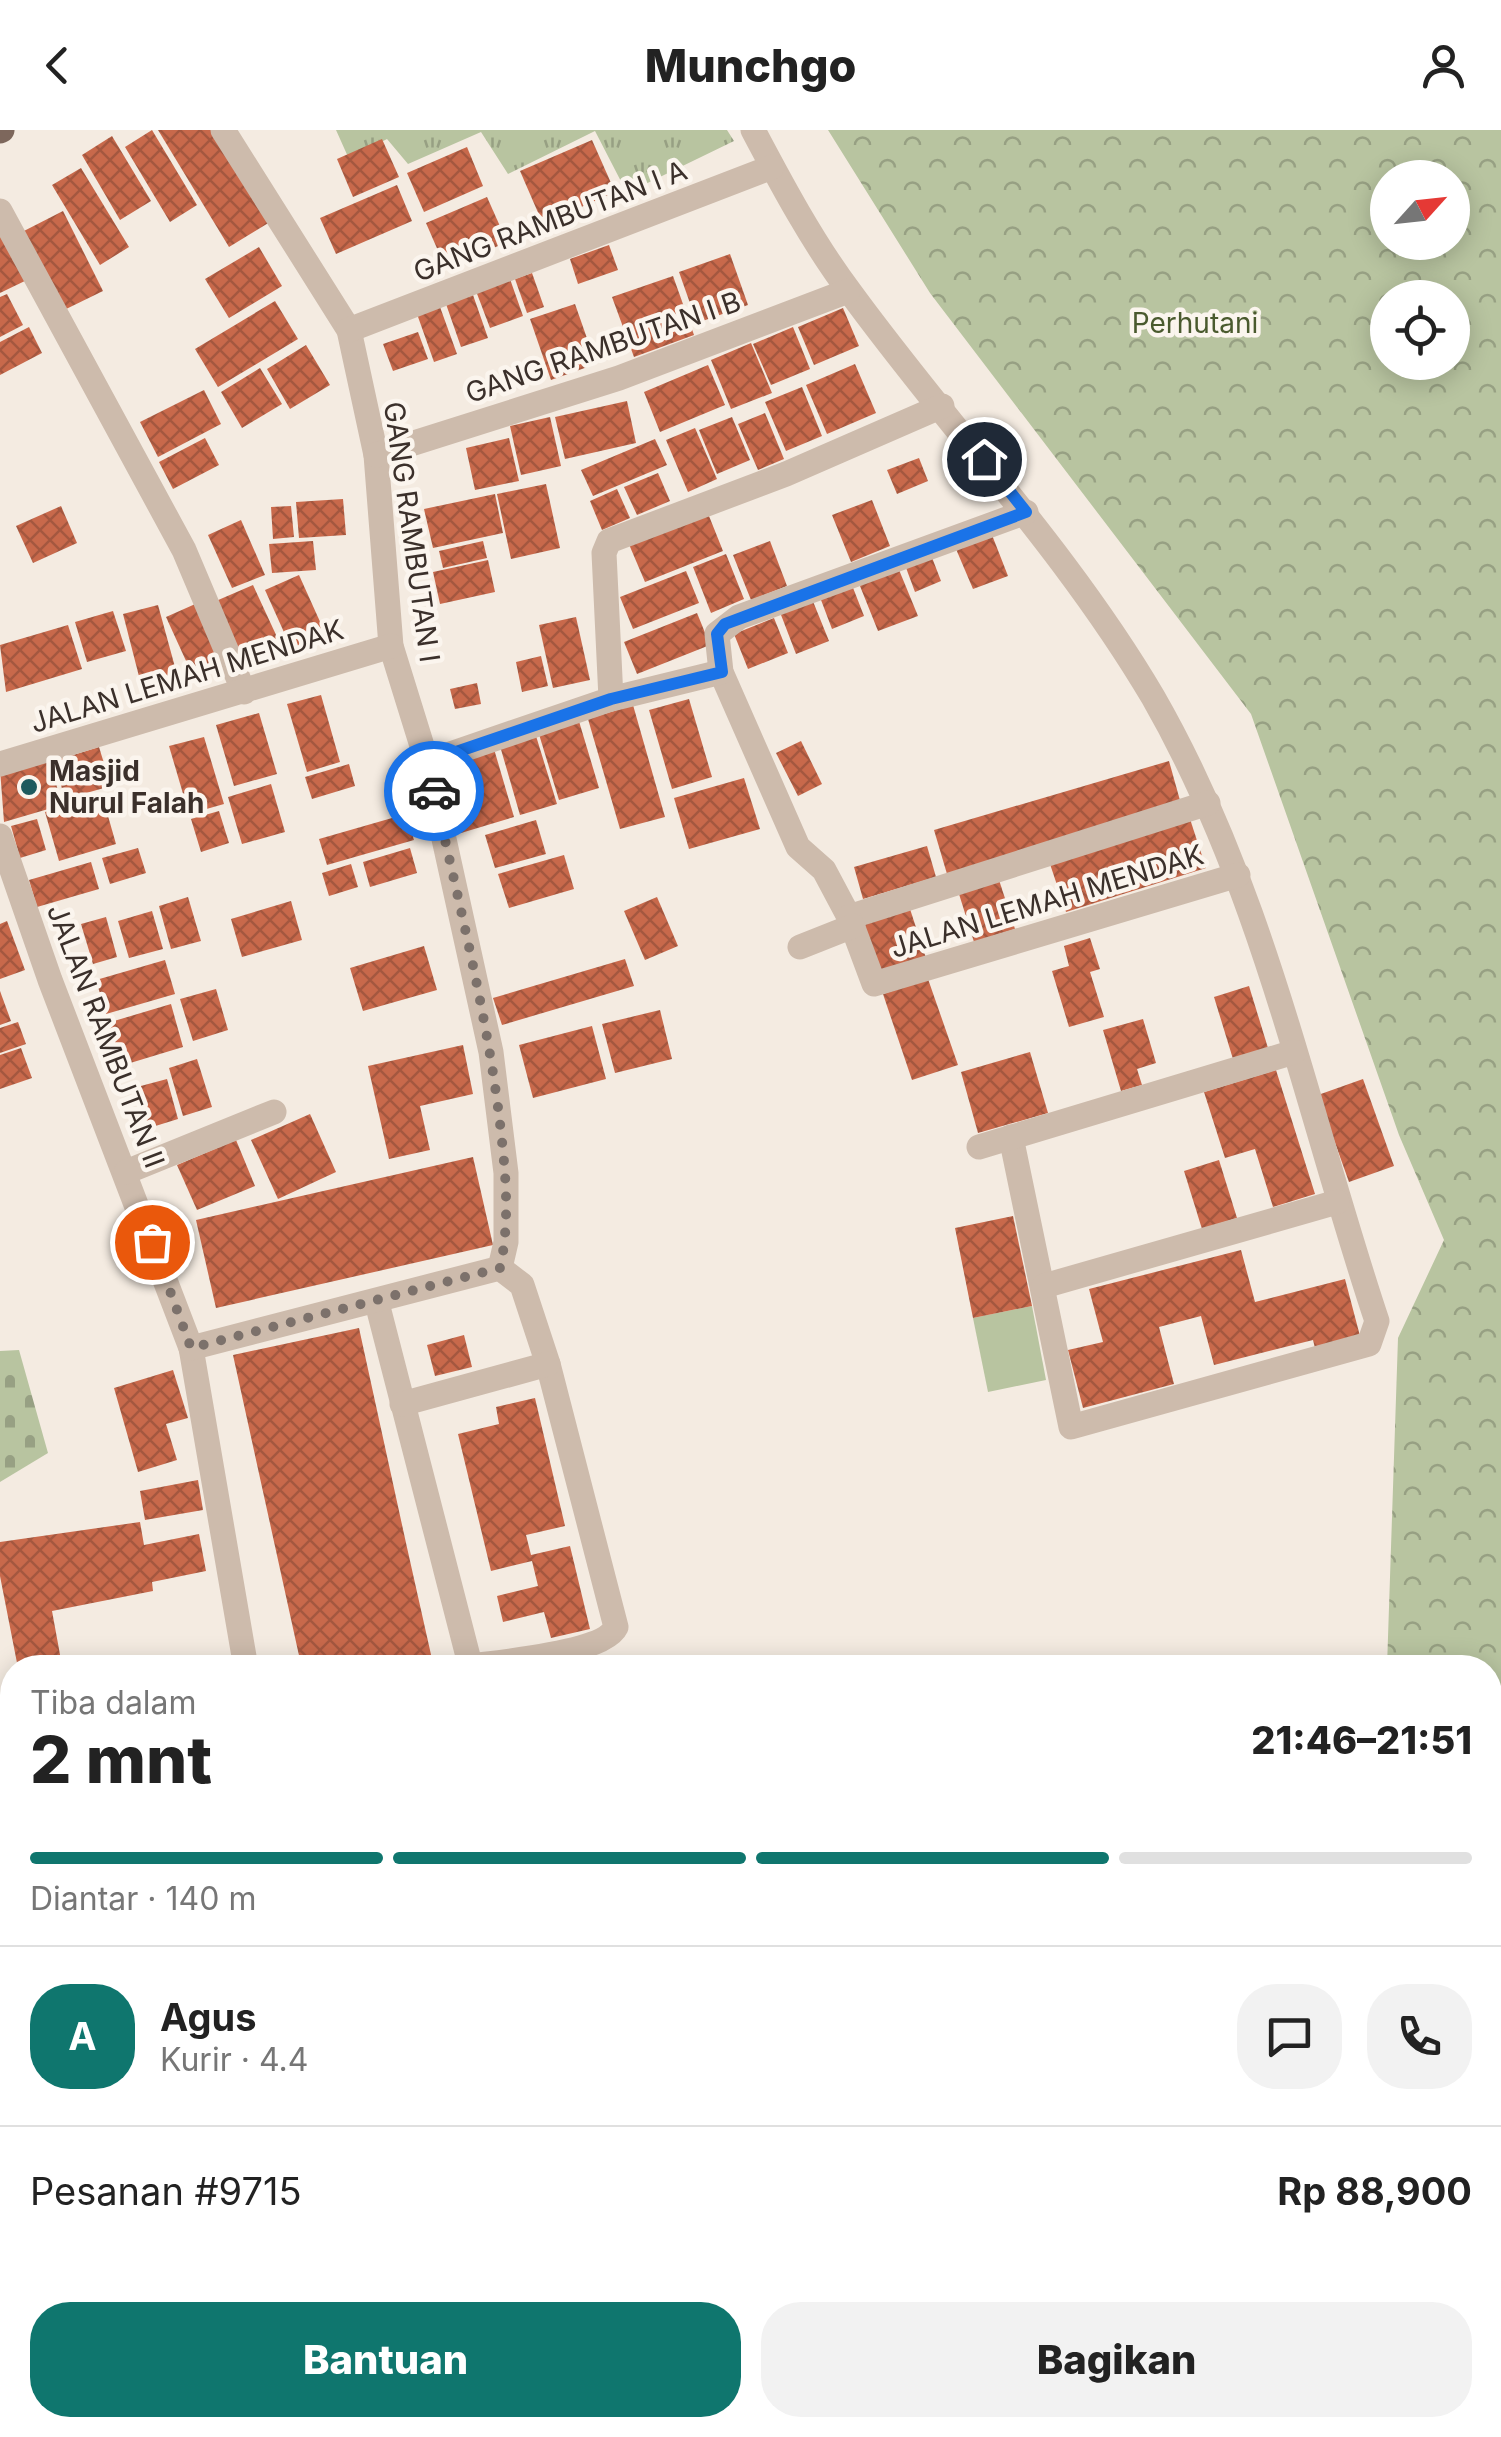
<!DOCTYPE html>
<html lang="id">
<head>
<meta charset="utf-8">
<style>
  :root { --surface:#fff; --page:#f2f2f2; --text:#222; --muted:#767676; --line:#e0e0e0; --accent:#0f766e }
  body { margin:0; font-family:Inter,sans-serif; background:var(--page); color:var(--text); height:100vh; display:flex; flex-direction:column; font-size:38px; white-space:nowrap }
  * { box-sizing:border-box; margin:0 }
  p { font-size:32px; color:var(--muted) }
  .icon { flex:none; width:55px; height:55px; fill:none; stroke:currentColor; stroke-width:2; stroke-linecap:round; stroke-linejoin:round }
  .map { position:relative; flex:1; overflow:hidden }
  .side { position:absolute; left:0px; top:1525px; width:1502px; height:782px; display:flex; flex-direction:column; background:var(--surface); border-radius:40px 40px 0 0; box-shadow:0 5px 25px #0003 }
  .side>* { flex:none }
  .needle { width:65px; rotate:63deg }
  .buttons { position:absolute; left:1370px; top:30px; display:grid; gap:20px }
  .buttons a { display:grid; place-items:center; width:100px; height:100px; border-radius:50%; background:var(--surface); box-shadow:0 5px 25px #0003; font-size:50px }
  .pin { position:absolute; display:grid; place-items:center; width:85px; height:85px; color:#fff; margin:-42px; border:5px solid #fff; border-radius:50%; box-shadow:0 2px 10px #0007 }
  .courier { position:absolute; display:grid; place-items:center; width:100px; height:100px; margin:-50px; border:8px solid #1a73e8; border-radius:50%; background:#fff; color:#222; box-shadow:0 2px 12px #0007 }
  .overview em { font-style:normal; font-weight:800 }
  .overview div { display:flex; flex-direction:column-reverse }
  .overview { display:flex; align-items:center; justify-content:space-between; height:170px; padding:0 30px }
  h1 { font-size:65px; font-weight:800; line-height:75px }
  .bar { display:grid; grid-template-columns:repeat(4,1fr); gap:15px 10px; align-content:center; height:120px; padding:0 30px }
  .bar i { height:12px; border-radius:8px; background:var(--line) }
  .bar .selected { background:var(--accent) }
  .bar p { grid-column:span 4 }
  .line { display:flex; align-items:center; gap:25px; padding:0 30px; border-top:2px solid var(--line) }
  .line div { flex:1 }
  .round { display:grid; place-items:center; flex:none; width:105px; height:105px; border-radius:40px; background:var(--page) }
  .action { display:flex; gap:20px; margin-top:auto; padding:20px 30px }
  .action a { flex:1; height:115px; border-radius:40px; background:var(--accent); color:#fff; font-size:40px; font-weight:800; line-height:115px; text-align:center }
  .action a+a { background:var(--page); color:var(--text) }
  header { display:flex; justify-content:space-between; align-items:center; height:130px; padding:0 30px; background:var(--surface); font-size:45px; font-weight:800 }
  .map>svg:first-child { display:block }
</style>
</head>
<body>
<header><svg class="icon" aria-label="back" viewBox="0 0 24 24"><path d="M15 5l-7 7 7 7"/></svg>Munchgo<svg class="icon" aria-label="person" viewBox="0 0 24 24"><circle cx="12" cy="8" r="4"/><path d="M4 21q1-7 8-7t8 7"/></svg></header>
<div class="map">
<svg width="1501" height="2307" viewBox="0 0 1501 2307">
  <defs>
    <pattern id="grass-tufts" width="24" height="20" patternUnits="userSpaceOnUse" patternTransform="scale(2.5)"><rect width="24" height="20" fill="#b8c4a0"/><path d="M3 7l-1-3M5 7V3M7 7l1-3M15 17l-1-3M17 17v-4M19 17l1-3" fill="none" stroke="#97a083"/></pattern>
    <pattern id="forest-crowns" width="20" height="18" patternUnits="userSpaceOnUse" patternTransform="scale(2.5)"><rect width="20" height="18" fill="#b8c4a0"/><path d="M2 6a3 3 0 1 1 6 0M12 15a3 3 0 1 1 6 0" fill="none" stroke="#97a083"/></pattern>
    <pattern id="cemetery-stones" width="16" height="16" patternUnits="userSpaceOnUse" patternTransform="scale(2.5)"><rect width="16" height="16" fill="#b8c4a0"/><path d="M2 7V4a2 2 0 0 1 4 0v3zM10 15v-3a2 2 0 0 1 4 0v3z" fill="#97a083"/></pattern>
    <pattern id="building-cross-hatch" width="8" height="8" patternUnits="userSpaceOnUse" patternTransform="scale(2.5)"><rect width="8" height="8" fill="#c8694b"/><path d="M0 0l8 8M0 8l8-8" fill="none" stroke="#a4573f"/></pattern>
  </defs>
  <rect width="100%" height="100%" fill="#f4ebe1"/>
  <g fill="url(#grass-tufts)">
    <path d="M336,0H727L734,11L627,63L595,1L508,44L481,2L408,34L387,9L349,29Z"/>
    <path d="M1490,2257L1501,2307H1156L1152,2295H1490Z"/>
  </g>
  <path fill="url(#forest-crowns)" fill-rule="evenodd" d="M828,0H1501V2043L1490,2040V1538L1387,1537L1398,1208L1444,1110L1399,1005L1251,584L930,163ZM1388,48H1452V112H1388ZM1388,168H1452V232H1388Z"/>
  <path fill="url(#cemetery-stones)" d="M19,1220L48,1323L0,1352V1221Z"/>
  <path fill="#b8c4a0" d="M1032,1176L1046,1250L988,1262L973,1188Z"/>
  <g fill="url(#building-cross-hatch)">
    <path d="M152,0L197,75L170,92L125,17Z"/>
    <path d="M158,0H214L270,92L229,117Z"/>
    <path d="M112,6L151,71L120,90L82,25Z"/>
    <path d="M382,9L399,47L353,67L337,29Z"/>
    <path d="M592,10L615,62L543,94L520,41Z"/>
    <path d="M467,17L483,56L424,82L407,43Z"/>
    <path d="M81,38L129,117L100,135L52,55Z"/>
    <path d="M397,55L412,91L336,124L320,88Z"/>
    <path d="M487,67L507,112L446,139L426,93Z"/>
    <path d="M63,81L103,161L60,182L20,103Z"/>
    <path d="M0,88L31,148L0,163Z"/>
    <path d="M609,115L618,140L578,154L570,129Z"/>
    <path d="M259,117L282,156L229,188L205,149Z"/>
    <path d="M730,124L748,175L697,193L679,142Z"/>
    <path d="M532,143L544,177L527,183L515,149Z"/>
    <path d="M673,146L694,205L634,227L612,167Z"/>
    <path d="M510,149L523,186L490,198L476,161Z"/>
    <path d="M7,164L23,195L0,207V167Z"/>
    <path d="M473,165L488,208L461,217L446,174Z"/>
    <path d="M275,171L298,209L218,257L195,219Z"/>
    <path d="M575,174L596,234L551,250L530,189Z"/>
    <path d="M440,177L457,224L434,232L417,184Z"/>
    <path d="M843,178L859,216L814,235L798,197Z"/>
    <path d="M29,197L42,223L0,245V212Z"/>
    <path d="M793,197L810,239L771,255L753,214Z"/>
    <path d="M418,202L428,229L393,241L383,214Z"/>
    <path d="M751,213L772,263L731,279L711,230Z"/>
    <path d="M306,215L330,255L290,279L267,239Z"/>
    <path d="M855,234L876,283L827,304L806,255Z"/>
    <path d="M708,235L725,275L660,302L644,262Z"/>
    <path d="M260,238L282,274L242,298L221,262Z"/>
    <path d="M802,257L822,306L786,321L765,272Z"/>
    <path d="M204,260L221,294L158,327L140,292Z"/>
    <path d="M627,271L636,313L565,329L555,287Z"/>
    <path d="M765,283L784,329L758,340L738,294Z"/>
    <path d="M550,287L561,336L521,345L510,296Z"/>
    <path d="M732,287L750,330L717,344L699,300Z"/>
    <path d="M695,298L717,349L688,362L666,310Z"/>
    <path d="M205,308L219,335L173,359L159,332Z"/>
    <path d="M509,308L519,351L475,360L466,318Z"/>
    <path d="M655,309L667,335L593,366L581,340Z"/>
    <path d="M919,328L928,351L897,364L887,340Z"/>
    <path d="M658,343L670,371L637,385L624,357Z"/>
    <path d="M546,354L560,418L511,429L497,364Z"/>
    <path d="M617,359L630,388L602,400L590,371Z"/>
    <path d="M495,364L503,403L433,418L424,379Z"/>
    <path d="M343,369L346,405L299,408L296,372Z"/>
    <path d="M872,370L890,416L851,432L832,385Z"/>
    <path d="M61,376L77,413L33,433L16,396Z"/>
    <path d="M291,376L294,407L273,409L271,377Z"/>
    <path d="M707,381L723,421L645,452L628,412Z"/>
    <path d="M241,390L265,445L232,458L208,405Z"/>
    <path d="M992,405L1008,446L973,459L956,419Z"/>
    <path d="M313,411L316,440L272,443L269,414Z"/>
    <path d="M483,411L487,428L443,438L439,421Z"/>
    <path d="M770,411L787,456L751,470L733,425Z"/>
    <path d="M726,424L744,469L711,483L693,437Z"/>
    <path d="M931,425L941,451L915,462L905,435Z"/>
    <path d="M488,430L495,462L440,474L433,442Z"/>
    <path d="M897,435L918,486L878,501L858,451Z"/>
    <path d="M686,441L699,473L633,499L620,467Z"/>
    <path d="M299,445L326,505L292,520L265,460Z"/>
    <path d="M850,450L864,486L832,499L818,462Z"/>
    <path d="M253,455L283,520L239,540L209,474Z"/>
    <path d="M810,464L829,511L796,524L778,477Z"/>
    <path d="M202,471L227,528L192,544L166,487Z"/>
    <path d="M158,475L178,548L142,558L123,484Z"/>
    <path d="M113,481L126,521L87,532L75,492Z"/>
    <path d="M697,483L710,515L637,544L624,512Z"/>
    <path d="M576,487L590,550L553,558L539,495Z"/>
    <path d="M774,488L788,523L748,539L734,504Z"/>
    <path d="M68,495L82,539L6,562L0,515Z"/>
    <path d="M541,526L548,556L522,562L516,532Z"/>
    <path d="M477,553L481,574L455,579L450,559Z"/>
    <path d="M321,565L340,632L307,642L287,574Z"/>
    <path d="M689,569L712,647L672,659L649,580Z"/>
    <path d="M633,575L665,687L620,699L588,589Z"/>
    <path d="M259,583L277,644L234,656L216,595Z"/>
    <path d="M578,588L599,658L559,670L538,601Z"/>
    <path d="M536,606L557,674L520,685L500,616Z"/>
    <path d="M204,607L224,674L189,684L169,616Z"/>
    <path d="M801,611L822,654L798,666L776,623Z"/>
    <path d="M99,617L111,656L65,669L54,631Z"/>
    <path d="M494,619L514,687L461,703L441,634Z"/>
    <path d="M48,625L62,675L4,692L0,639Z"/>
    <path d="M1169,631L1181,674L947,744L934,700Z"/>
    <path d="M349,634L355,656L312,669L305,647Z"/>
    <path d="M744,648L760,699L689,719L674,668Z"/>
    <path d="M271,654L285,702L242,714L228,667Z"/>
    <path d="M102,665L116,714L59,731L45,682Z"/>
    <path d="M219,681L229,713L201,722L191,689Z"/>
    <path d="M406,684L414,710L327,735L319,709Z"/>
    <path d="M37,689L46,720L20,728L11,696Z"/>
    <path d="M1190,689L1206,738L1066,782L1050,734Z"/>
    <path d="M536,690L546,724L495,738L485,705Z"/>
    <path d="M927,716L936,747L863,769L854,737Z"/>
    <path d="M138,718L146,743L110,754L102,728Z"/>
    <path d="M410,718L417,743L370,757L363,732Z"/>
    <path d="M564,725L574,759L509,778L498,744Z"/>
    <path d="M91,732L99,759L37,777L29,750Z"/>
    <path d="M351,734L358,757L329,766L322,743Z"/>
    <path d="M999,750L1015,799L974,812L959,764Z"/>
    <path d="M188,767L201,811L171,819L159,776Z"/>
    <path d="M657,767L678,816L645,830L624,781Z"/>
    <path d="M291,771L302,810L242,827L231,789Z"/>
    <path d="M910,779L926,828L875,844L860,795Z"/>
    <path d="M152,781L163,819L129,828L118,791Z"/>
    <path d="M106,787L117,827L93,834L81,794Z"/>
    <path d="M7,791L25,840L0,849V794Z"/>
    <path d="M1090,808L1100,839L1090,842L1104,887L1069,897L1052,841L1069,836L1064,816Z"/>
    <path d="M424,816L437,860L363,881L350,838Z"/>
    <path d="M625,829L634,856L502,895L493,868Z"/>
    <path d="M165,830L175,864L106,884L96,850Z"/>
    <path d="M928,849L958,935L912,950L883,864Z"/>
    <path d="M1249,856L1268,918L1233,929L1214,867Z"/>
    <path d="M216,859L228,900L193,911L180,869Z"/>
    <path d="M0,861L11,891L0,895Z"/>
    <path d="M171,874L183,917L117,937L104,894Z"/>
    <path d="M660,880L672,929L615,943L602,894Z"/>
    <path d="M1143,889L1156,933L1137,939L1142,955L1121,961L1103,900Z"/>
    <path d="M18,892L26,914L0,923V898Z"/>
    <path d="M592,896L606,949L533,968L519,915Z"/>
    <path d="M463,915L473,964L420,976L430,1020L389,1029L368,936Z"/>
    <path d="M21,918L32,948L0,959V925Z"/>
    <path d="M1030,922L1048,983L978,1003L961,942Z"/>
    <path d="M197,929L212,977L183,986L169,938Z"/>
    <path d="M1276,940L1315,1064L1273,1077L1255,1019L1225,1028L1204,962Z"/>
    <path d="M167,949L178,989L149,998L137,957Z"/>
    <path d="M1363,949L1394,1036L1349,1052L1318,965Z"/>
    <path d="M310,984L336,1042L278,1069L251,1010Z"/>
    <path d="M236,1010L255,1056L197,1080L177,1035Z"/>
    <path d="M473,1027L493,1115L216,1178L196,1090Z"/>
    <path d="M1219,1030L1237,1088L1202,1099L1184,1041Z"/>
    <path d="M1013,1086L1032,1176L973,1188L955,1098Z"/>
    <path d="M1241,1120L1255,1172L1345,1149L1360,1206L1315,1218L1313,1210L1214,1235L1201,1186L1159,1197L1174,1254L1083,1278L1068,1220L1103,1212L1089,1159Z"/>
    <path d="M359,1198L406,1413L434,1538H302L298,1521L233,1225Z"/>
    <path d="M464,1205L472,1237L435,1246L427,1215Z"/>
    <path d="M173,1240L188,1288L166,1294L177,1330L138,1342L114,1258Z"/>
    <path d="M535,1268L565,1396L526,1405L531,1425L570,1416L590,1499L551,1508L544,1482L503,1492L497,1466L538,1456L532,1431L491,1441L458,1304L499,1294L496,1277Z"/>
    <path d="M198,1350L203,1380L145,1390L140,1361Z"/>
    <path d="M140,1392L144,1415L199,1404L206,1441L152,1452L153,1461L52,1481L61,1530L18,1538L0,1446V1412Z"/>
    <path d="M7,2150L12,2182L0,2187V2153Z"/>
    <path d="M12,2203V2233L0,2238V2208Z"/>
    <path d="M12,2254V2284L0,2290V2259Z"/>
    <path d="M37,2295H59L64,2307H9Z"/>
    <path d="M89,2295H159V2297L91,2307Z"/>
    <path d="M263,2295H331L333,2307H213Z"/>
    <path d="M655,2295H779L782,2307H659Z"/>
    <path d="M874,2295H989L992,2307H877Z"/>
  </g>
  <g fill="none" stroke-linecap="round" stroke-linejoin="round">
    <g stroke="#cdbbac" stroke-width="25">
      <path d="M223,0L349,200L376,325L391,516L427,632L491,922L506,1043V1112L500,1138"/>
      <path d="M753,0C782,55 813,113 850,162C949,298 1067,421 1153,567C1264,760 1307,982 1377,1191L1369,1214L1071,1297L1011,1007"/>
      <path d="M0,81L184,420L244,562"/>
      <path d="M349,200L772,37"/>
      <path d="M376,325L619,248L848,161"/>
      <path d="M1026,382L739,487L717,504L721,542L798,717L824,740L849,787L1208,673"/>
      <path d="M611,569L721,542"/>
      <path d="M427,632L611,569L604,423L609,411L786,344L942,276"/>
      <path d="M0,634L391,516"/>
      <path d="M0,706L50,850L191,1218L246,1538"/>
      <path d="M849,787L874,854L1238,745"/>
      <path d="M800,817L853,796"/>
      <path d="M979,1017L1294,922"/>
      <path d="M126,1042L274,982"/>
      <path d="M1044,1156L1337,1072"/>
      <path d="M377,1173L471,1538"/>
      <path d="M191,1218L500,1138L522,1155L548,1234L616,1497C604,1523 500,1532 471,1536"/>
      <path d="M402,1274L548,1234"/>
      <path d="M416,2295L419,2307"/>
      <path d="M591,2295L594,2307"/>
      <path d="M809,2295L812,2307"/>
      <path d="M1028,2295L1031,2307"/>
    </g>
    <path stroke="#7d675c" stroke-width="25" d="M0,1L2,0"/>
  </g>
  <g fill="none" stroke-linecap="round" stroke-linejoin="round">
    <path stroke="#7c716b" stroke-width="10" stroke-dasharray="0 18" d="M152,1112L191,1218L500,1138C511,1088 505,1036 499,985C485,876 458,769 434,661"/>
    <path stroke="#1a73e8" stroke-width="12" d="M434,661L427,632L611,569L722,542L717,504L725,494L1026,382L984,329"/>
  </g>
  <circle fill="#1f5a5e" stroke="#fbf5ee" stroke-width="4" cx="29" cy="657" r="10"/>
  <g text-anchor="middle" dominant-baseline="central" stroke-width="9" stroke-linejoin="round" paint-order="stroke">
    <g font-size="28" fill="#3b302b" stroke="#fbf5ee">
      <text transform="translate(550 91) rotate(-21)">GANG RAMBUTAN I A</text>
      <text transform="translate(603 217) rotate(-19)">GANG RAMBUTAN I B</text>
      <text transform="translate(412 402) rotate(82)">GANG RAMBUTAN I</text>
      <text transform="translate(187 546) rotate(-17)">JALAN LEMAH MENDAK</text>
      <text transform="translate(1047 771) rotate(-17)">JALAN LEMAH MENDAK</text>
      <text transform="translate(106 906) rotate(69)">JALAN RAMBUTAN II</text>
    </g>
    <g font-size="28" fill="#4a5a2e" stroke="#fbf5ee">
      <text x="1195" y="193">Perhutani</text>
    </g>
    <g font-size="28" font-weight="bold" fill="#3b302b" stroke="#fbf5ee" text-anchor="start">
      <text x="49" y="641">Masjid<tspan x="49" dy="32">Nurul Falah</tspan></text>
    </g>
  </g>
</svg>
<div class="buttons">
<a><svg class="needle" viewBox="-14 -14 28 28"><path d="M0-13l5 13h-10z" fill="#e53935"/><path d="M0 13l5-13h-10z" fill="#767676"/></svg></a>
<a><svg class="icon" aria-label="locate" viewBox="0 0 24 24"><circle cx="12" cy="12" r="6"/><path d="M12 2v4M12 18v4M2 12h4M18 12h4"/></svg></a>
</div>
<div class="pin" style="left:152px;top:1112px;background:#ea580c"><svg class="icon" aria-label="bag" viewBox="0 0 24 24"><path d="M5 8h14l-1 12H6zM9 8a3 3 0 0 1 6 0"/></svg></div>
<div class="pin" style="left:984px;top:329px;background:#1f2937"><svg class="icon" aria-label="home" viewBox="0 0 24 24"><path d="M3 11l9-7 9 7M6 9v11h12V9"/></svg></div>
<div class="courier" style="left:434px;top:661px"><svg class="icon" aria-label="car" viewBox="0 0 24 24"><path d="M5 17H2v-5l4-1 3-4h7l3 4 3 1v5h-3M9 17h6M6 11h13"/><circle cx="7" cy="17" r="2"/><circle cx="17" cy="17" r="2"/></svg></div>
<section class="side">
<div class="overview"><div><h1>2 mnt</h1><p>Tiba dalam</p></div><em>21:46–21:51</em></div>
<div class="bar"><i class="selected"></i><i class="selected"></i><i class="selected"></i><i></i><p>Diantar · 140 m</p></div>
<div class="line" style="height:180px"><b class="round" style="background:var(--accent);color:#fff">A</b><div><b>Agus</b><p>Kurir · 4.4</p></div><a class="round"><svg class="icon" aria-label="chat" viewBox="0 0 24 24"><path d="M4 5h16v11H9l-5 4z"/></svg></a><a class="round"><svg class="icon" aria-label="phone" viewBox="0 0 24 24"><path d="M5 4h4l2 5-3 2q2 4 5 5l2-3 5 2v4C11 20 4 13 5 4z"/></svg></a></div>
<div class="line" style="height:130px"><div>Pesanan #9715</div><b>Rp 88,900</b></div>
<div class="action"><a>Bantuan</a><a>Bagikan</a></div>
</section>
</div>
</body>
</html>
